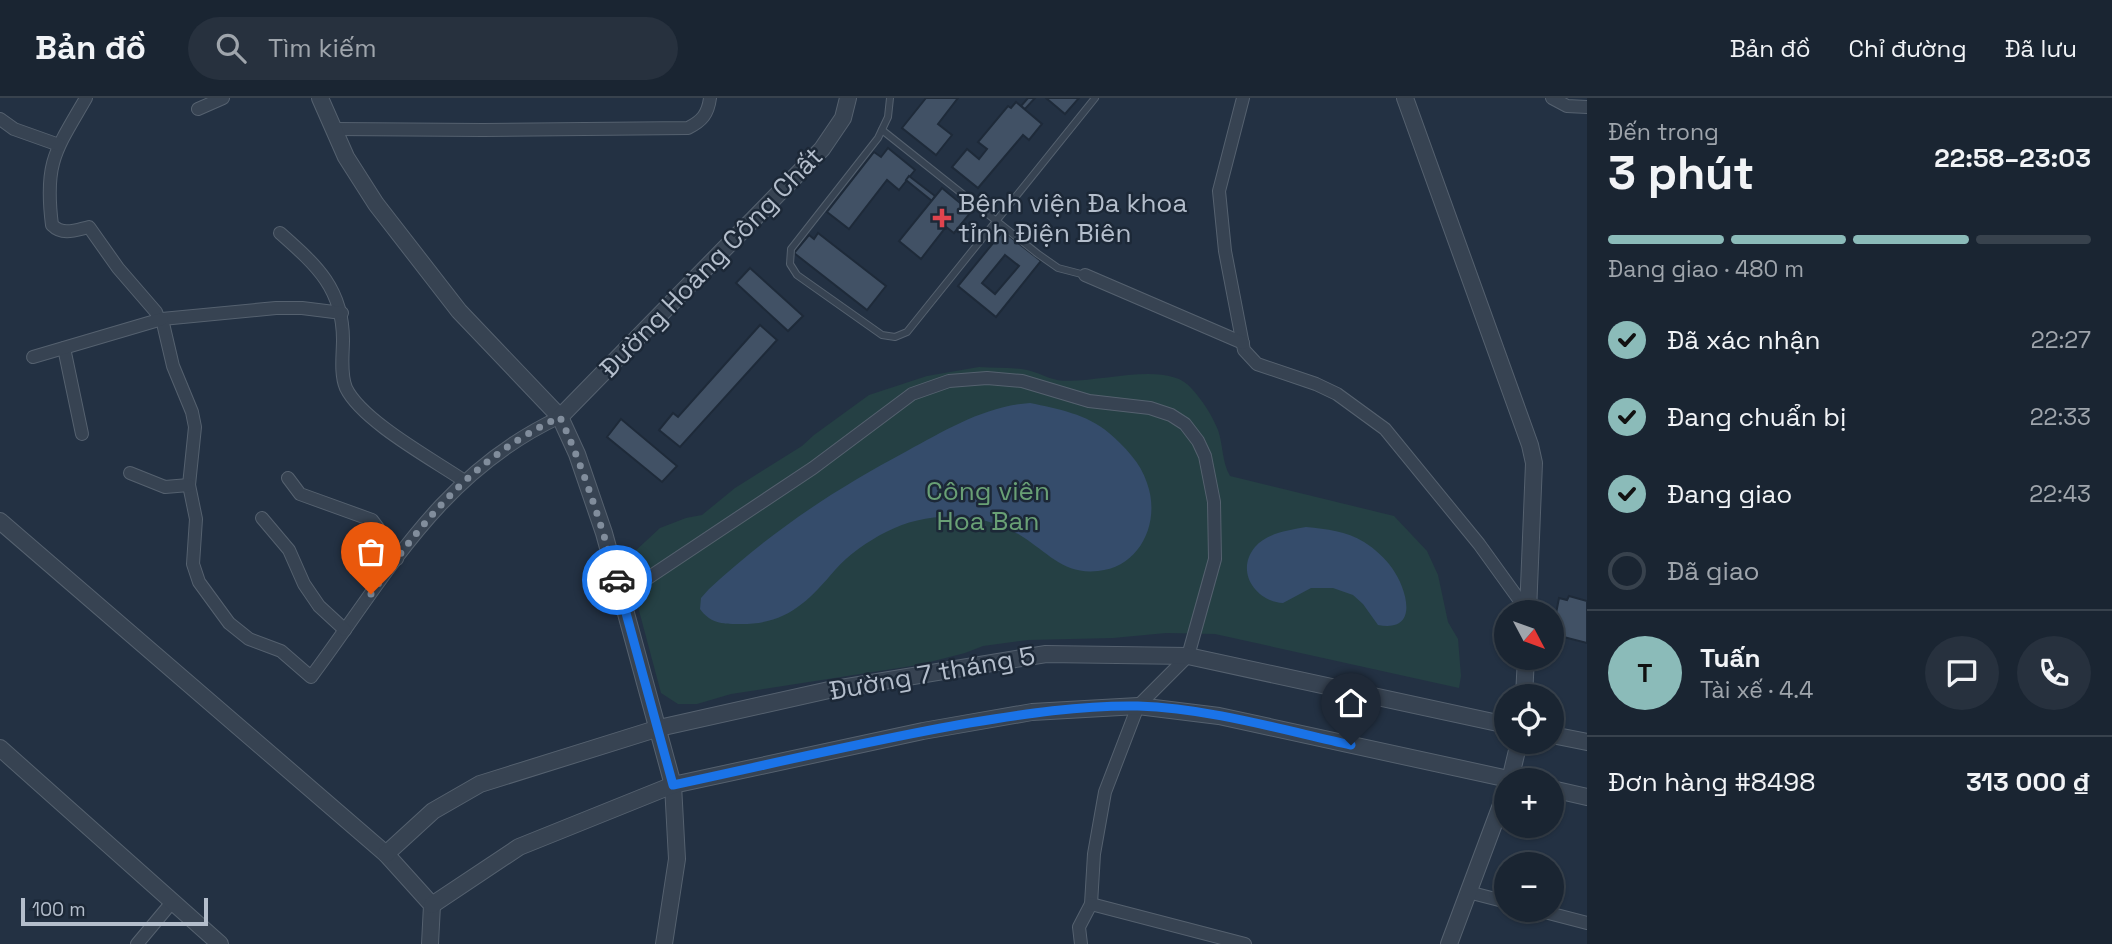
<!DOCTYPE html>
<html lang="vi">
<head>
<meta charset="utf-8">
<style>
  :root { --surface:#1a2532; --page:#27313e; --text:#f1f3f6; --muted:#9fa5ac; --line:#38424d; --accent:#8bbbb9 }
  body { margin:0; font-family:"Space Grotesk",sans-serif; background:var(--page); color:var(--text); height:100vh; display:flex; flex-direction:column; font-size:26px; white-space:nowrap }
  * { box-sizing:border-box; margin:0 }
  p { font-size:23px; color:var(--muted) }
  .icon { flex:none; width:38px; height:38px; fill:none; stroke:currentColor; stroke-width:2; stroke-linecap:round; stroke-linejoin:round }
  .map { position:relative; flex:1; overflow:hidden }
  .details { display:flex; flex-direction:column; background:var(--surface); width:525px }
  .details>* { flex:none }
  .needle { width:46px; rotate:131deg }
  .controls { position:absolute; left:1494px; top:502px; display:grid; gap:14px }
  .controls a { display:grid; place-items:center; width:70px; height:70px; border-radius:50%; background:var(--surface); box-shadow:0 2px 5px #0004,0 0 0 2px var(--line); font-size:35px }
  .scale { position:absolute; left:21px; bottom:18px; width:187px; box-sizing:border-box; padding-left:7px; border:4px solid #b4becc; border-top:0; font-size:19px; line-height:24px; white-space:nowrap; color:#b4becc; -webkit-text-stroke:5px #1c2837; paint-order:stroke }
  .pin { position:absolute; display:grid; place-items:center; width:60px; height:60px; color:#fff; margin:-72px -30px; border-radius:50% 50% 50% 0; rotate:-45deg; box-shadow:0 0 7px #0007 }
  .pin .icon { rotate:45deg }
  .courier { position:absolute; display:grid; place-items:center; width:70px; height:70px; margin:-35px; border:5px solid #1a73e8; border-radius:50%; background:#fff; color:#222; box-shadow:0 2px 9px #0007 }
  .summary em { font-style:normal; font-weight:700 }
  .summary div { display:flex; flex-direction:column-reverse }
  .summary { display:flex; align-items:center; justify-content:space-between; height:119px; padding:0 21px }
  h1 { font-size:46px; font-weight:700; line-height:52px }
  .bar { display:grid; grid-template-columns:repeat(4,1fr); gap:10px 7px; align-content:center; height:84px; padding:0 21px }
  .bar i { height:9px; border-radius:5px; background:var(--line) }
  .bar .selected { background:var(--accent) }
  .bar p { grid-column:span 4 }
  .line { display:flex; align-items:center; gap:18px; padding:0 21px; border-top:2px solid var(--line) }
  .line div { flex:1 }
  .round { display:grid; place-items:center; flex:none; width:74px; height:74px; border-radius:37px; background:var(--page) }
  ol { padding:0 21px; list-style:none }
  li { display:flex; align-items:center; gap:21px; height:77px }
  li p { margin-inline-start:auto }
  li .icon { padding:7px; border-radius:50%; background:var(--accent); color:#111; stroke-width:4 }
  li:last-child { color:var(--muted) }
  li i { width:38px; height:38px; border:4px solid var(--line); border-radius:50% }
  header { display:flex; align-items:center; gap:42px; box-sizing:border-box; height:98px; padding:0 35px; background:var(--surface); border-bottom:2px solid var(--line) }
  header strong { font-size:33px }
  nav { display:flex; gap:38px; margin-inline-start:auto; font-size:24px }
  .search { width:490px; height:63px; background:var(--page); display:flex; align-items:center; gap:18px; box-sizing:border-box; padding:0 24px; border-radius:38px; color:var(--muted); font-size:26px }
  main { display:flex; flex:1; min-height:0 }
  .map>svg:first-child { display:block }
</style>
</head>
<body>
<header>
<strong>Bản đồ</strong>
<div class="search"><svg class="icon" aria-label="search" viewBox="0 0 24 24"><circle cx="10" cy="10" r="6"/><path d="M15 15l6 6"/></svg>Tìm kiếm</div>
<nav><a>Bản đồ</a><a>Chỉ đường</a><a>Đã lưu</a></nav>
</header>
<main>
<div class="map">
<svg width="1587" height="846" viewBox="0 0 1587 846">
  <rect width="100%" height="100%" fill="#233143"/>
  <path fill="#254044" d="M979,269C994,270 1011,269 1027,272C1037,274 1047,280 1057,282C1093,288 1167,260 1192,291C1202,302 1212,317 1218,332C1223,346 1222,365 1230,378L1394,418L1427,453L1438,477L1448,524L1458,541L1461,578L1459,590L1215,536L1166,535L1113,540L1028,542L983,548L965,555L918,567L731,596L697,606H678L661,595L625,460L632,456L660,430L686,420L702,417L735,390L802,348L814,337L869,297L927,278Z"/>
  <g fill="#354c6b">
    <path d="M1030,305C1058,311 1087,316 1109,335C1124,348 1141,365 1147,385C1161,423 1141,469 1098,473C1065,477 1048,455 1023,439C982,413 928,412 886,434C868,443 848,457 835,472C806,506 785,527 738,526C722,526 710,525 700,511L701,500L709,491C772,433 832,393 907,353C946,332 985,308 1030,305Z"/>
    <path d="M1306,429C1327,431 1346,433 1364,444C1375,451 1385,460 1392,470C1407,491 1420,535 1378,527L1363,506L1353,497L1333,490H1311L1283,505C1255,503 1235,473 1255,449C1267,435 1289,432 1306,429Z"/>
  </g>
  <g fill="#415165" stroke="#1e2a39" stroke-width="2" fill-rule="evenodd">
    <path d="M926,0H958L938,26L952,37L936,57L902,30Z"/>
    <path d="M1028,0H1035L1025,11L1021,8Z"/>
    <path d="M1046,0H1079L1065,16Z"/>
    <path d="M1016,4L1042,26L1029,42L1023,37L978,90L952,69L967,51L979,61L987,51L978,44L1008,8L1011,10Z"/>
    <path d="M888,50L915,72L899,92L887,82L849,131L827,114L874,54L881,59Z"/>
    <path d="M909,78L935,98L932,103L906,82Z"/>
    <path d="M942,90L971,114L954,135L946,129L921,161L899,143Z"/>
    <path d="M1003,133L1041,163L996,219L958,188ZM1005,157L1019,168L995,196L982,185Z"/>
    <path d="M818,135L886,188L867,212L794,155L809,137L814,141Z"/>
    <path d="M750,170L803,218L788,233L736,185Z"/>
    <path d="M760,227L777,242L680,349L659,332L673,315L678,319Z"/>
    <path d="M621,321L677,368L662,384L607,339Z"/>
    <path d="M1569,498L1587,503V545L1552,536L1559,500L1567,502Z"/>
  </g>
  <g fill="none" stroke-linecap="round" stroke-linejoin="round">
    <defs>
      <g id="service">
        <path d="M890,0L888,19L878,40L791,151L790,166L797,177L882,237L895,239L907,234L1095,0"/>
        <path d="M882,32L1038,156L1058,170L1085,177"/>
      </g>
      <g id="minor">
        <path d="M86,0C56,52 44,64 52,127C63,138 76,132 89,129L118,170L156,214L159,222"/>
        <path d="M1243,0L1219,93L1225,153L1244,252L1257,266L1316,286L1337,296L1385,331L1479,446L1528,514"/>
        <path d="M1552,0L1567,8L1587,9"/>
        <path d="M198,11L223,0"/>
        <path d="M0,21L14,31L59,47"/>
        <path d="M334,31L483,32L688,30C702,23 708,16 710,0"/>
        <path d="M280,135C316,167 343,190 343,242C343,256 340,276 346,290C362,323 432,361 463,382"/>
        <path d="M1085,177L1243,245"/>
        <path d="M342,215L302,210H276L162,221L173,268L192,314L195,329L189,387L196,421L193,466L199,484L229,525L249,541L281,553L311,579C387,477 440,375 560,319"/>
        <path d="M64,250L82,336"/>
        <path d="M33,259L162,221"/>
        <path d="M130,375L165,389L189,387"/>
        <path d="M288,380L300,396L372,422L378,430V453L397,461"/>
        <path d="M262,420L289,452L304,486L319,508L345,532"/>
        <path d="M621,498L813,370L912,296L949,283L987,280L1022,283L1089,303L1150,310L1171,317L1185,326L1198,343L1205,358L1214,404L1215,461L1188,558L1138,608L1105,694L1094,756L1091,806L1079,829L1081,846"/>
        <path d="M1468,794L1507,804"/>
        <path d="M1091,806L1245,846"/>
        <path d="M1537,812L1587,825"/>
        <path d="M137,846L173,803"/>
      </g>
      <g id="tertiary">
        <path d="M320,0L346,59L376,106L459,213L560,319L577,356L604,435L673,687L677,761L664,846"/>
        <path d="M1405,0L1530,347L1534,365L1528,514"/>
        <path d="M560,319L822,51L843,20L848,0"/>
        <path d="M0,423L386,756L432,807L430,846"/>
        <path d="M1524,598L1526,560"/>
        <path d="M1552,637L1587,644"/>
        <path d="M0,650L220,846"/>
        <path d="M1510,682L1519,644"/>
        <path d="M1552,691L1587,699"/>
        <path d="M386,756L433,713L480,686L659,630L829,592L1046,556L1188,558L1507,627"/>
        <path d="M432,807L519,749L673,687L923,633L1032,614L1138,608L1219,618L1513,682"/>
        <path d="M1449,846L1507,691"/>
      </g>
    </defs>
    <use href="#service" stroke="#55616f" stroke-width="8"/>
    <use href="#minor" stroke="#55616f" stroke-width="14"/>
    <use href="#tertiary" stroke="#55616f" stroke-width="18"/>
    <use href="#service" stroke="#374352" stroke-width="6"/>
    <use href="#minor" stroke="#374352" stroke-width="12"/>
    <use href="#tertiary" stroke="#374352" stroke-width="16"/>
  </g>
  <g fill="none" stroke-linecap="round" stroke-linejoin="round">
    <path stroke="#818d9c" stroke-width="7" stroke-dasharray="0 12.6" d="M371,496C425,420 473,360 560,319C584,371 601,426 617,482"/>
    <path stroke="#1a73e8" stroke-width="9" d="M617,482L673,687C772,666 870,642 969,625C1024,616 1081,607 1138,608C1208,610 1283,632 1351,647"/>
  </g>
  <path fill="#e0444e" stroke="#1c2837" stroke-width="2.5" d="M938.5 109.5h7v7h7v7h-7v7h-7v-7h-7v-7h7z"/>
  <g text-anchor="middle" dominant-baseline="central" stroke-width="5" stroke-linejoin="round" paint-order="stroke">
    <g font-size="26" fill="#b4becc" stroke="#1c2837" text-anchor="start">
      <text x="958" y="105">Bệnh viện Đa khoa<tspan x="958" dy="30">tỉnh Điện Biên</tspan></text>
    </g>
    <g font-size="26" fill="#b4becc" stroke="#1c2837">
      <text transform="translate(711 164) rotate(-46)">Đường Hoàng Công Chất</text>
      <text transform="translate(932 575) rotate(-10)">Đường 7 tháng 5</text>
    </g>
    <g font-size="26" fill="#69a075" stroke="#1c2837">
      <text x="988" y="393">Công viên<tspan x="988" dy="30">Hoa Ban</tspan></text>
    </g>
  </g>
</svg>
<div class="controls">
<a><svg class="needle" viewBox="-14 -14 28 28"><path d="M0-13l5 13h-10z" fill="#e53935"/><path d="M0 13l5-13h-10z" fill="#9fa5ac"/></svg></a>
<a><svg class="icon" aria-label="locate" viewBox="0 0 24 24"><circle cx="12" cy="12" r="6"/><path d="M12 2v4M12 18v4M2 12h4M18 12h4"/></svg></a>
<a>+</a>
<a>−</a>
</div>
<div class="scale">100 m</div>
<div class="pin" style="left:371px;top:496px;background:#ea580c"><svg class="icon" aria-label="bag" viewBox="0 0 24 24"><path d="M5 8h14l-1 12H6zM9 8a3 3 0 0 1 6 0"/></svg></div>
<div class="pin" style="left:1351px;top:647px;background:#1f2937"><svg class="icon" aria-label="home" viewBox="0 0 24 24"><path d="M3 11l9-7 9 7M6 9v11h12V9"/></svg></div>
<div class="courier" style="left:617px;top:482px"><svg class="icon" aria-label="car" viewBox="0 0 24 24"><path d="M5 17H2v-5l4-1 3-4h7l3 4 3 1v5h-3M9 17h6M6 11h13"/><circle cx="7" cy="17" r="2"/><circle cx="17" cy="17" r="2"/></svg></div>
</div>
<section class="details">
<div class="summary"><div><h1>3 phút</h1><p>Đến trong</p></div><em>22:58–23:03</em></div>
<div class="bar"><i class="selected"></i><i class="selected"></i><i class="selected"></i><i></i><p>Đang giao · 480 m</p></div>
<ol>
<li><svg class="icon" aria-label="check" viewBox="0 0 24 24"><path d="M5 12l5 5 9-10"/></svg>Đã xác nhận<p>22:27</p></li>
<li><svg class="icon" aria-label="check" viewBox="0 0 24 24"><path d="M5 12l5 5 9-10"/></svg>Đang chuẩn bị<p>22:33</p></li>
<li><svg class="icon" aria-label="check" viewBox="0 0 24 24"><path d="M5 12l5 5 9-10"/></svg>Đang giao<p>22:43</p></li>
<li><i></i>Đã giao</li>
</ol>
<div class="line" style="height:126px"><b class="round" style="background:var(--accent);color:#111">T</b><div><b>Tuấn</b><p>Tài xế · 4.4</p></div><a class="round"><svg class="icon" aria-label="chat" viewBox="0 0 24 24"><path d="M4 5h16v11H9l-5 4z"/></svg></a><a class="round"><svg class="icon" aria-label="phone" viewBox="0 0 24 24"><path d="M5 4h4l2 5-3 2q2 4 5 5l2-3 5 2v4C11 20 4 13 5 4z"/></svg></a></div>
<div class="line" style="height:91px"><div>Đơn hàng #8498</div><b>313 000 ₫</b></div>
</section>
</main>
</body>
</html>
